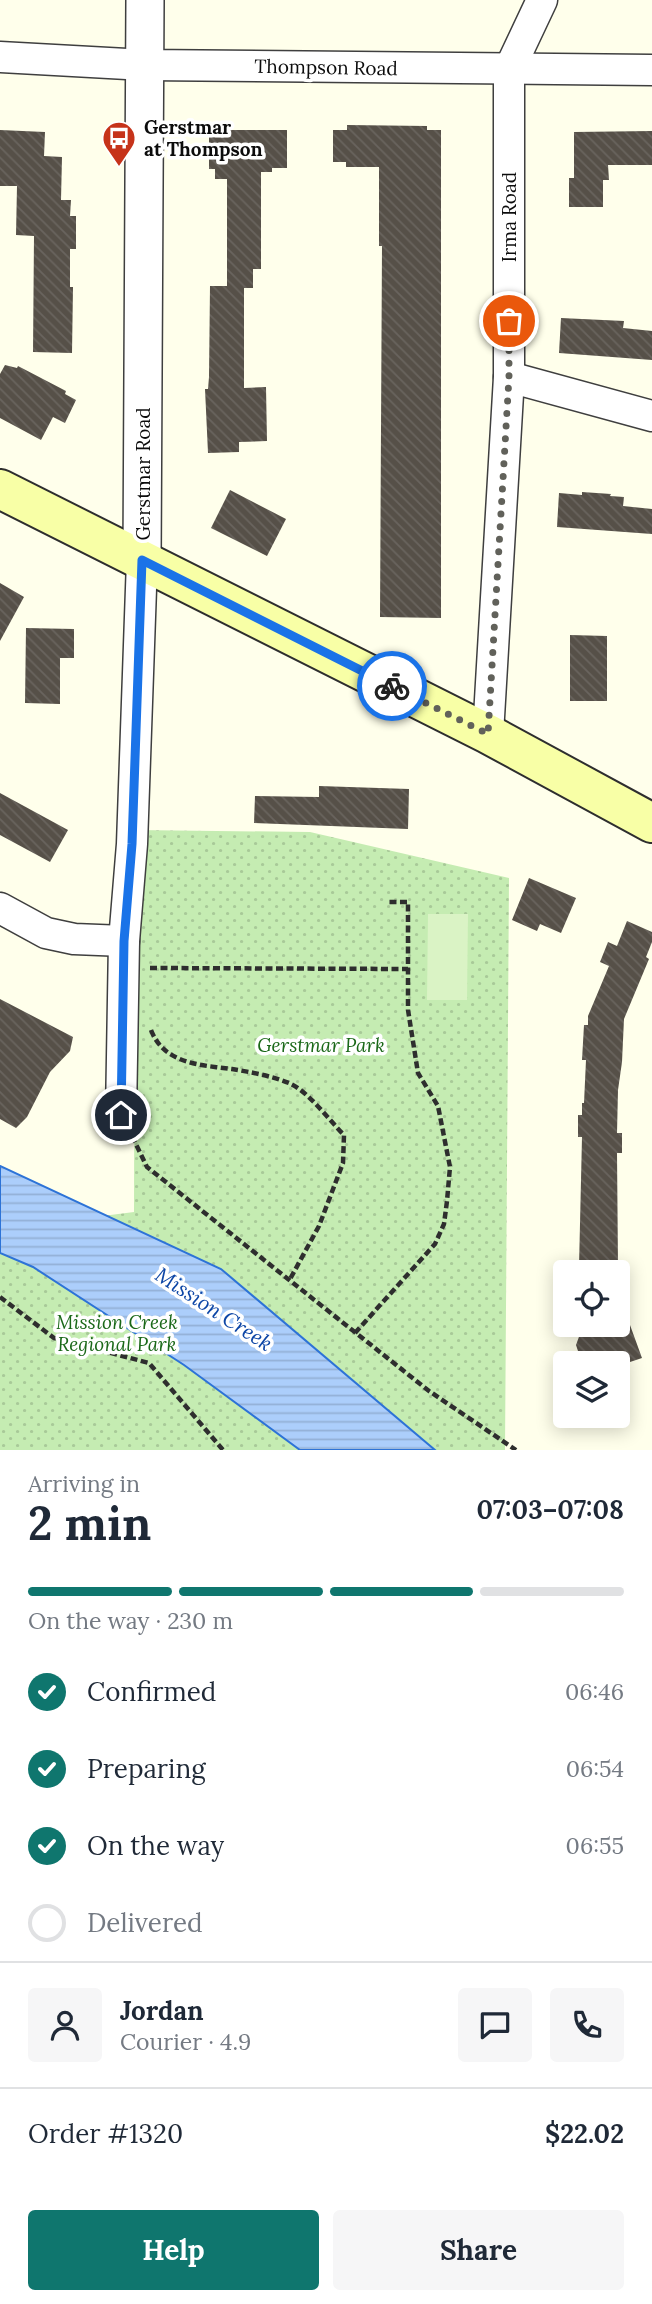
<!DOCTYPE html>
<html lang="en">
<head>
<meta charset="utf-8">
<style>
  :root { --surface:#fff; --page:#f6f6f7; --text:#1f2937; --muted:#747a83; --line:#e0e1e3; --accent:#0f766e }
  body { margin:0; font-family:Lora,serif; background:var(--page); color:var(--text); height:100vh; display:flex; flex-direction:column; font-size:26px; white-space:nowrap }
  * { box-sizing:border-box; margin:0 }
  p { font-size:23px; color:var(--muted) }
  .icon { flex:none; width:38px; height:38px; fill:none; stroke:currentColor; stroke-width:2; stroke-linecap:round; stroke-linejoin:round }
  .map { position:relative; height:1450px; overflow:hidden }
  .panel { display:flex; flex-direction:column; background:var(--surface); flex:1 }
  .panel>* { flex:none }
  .fabs { position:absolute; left:553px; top:1260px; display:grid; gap:14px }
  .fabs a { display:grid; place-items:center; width:77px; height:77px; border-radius:7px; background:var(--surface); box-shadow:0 4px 18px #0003; font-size:35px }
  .pin { position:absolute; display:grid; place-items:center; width:60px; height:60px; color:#fff; margin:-30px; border:4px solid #fff; border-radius:50%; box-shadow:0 2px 7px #0007 }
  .courier { position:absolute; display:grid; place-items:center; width:70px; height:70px; margin:-35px; border:5px solid #1a73e8; border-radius:50%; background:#fff; color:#222; box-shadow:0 2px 9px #0007 }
  .summary em { font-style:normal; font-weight:700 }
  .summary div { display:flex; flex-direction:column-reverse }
  .summary { display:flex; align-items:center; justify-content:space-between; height:119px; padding:0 28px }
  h1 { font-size:46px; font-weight:700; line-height:52px }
  .bar { display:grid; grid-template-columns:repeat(4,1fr); gap:10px 7px; align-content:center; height:84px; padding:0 28px }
  .bar i { height:9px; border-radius:5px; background:var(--line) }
  .bar .active { background:var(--accent) }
  .bar p { grid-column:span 4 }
  .line { display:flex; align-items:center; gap:18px; padding:0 28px; border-top:2px solid var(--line) }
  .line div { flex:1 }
  .round { display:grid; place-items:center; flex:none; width:74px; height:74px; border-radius:7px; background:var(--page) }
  ol { padding:0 28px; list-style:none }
  li { display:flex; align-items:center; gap:21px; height:77px }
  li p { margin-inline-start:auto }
  li .icon { padding:7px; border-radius:50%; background:var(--accent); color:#fff; stroke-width:4 }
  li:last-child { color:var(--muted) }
  li i { width:38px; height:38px; border:4px solid var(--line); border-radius:50% }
  .action { display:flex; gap:14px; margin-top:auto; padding:14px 28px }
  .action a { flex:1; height:80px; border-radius:7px; background:var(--accent); color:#fff; font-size:28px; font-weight:700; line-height:80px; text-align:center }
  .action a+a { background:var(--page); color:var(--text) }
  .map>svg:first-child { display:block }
</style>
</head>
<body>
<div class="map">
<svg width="652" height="1450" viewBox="0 0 652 1450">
  <defs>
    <pattern id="park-dots" width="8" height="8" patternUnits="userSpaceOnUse" patternTransform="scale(1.75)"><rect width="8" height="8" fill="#c5ecb2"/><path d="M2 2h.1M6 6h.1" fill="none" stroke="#a8c998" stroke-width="1.8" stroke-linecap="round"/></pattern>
    <pattern id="water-rules" width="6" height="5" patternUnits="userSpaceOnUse" patternTransform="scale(1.75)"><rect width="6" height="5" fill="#accefb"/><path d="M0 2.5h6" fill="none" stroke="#93b0d6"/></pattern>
    <pattern id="building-back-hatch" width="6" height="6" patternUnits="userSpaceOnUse" patternTransform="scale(1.75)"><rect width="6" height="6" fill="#565048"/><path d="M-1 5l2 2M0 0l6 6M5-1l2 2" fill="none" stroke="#69645e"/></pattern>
  </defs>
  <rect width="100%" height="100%" fill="#ffffeb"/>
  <path fill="url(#park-dots)" d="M135,830L310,832L509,878L505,1450H0V1229L134,1212Z"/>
  <path fill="#daf3c5" d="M428,914H468L467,1000H427Z"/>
  <path fill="url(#water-rules)" stroke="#2d73d7" stroke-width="2" d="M0,1166L221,1269L435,1450H300L184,1365L33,1267L0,1253Z"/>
  <g fill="url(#building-back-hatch)">
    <path d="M347,125L427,126V130H441V618L380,617L382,246H379V167H346V162H333V130H347Z"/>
    <path d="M0,130L45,132L44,156L62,157L61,200H71L70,216H76V249H70V287H73L72,353L33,352L34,236L16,235L17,186H0Z"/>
    <path d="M229,130H287V168H272V172H261V269H253V288H244V388L266,387L267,441L239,442V452L208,453L205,389H208L209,377L210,286H227V179H215V169H209V134H229Z"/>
    <path d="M652,131V165H608L609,180H603V207H569V178H574V132Z"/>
    <path d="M561,318L624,321L623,328L652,331V360L559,353Z"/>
    <path d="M5,365L17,368L18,366L66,391L65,394L76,400L65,423L53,417L41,440L0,418V374Z"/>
    <path d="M230,490L286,519L267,556L211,528Z"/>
    <path d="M582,492L611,494L610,496L624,497L623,506L652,509V534L557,527L559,493L582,495Z"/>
    <path d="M0,583L24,597L0,641Z"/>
    <path d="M26,628L74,629V658H60V704L25,703Z"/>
    <path d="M570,635L607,636V701H570Z"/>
    <path d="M319,786L409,789L408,829L254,823L255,796L319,797Z"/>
    <path d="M0,793L68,830L50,862L0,835Z"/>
    <path d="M529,878L576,898L561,933L540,924L537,931L512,920Z"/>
    <path d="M627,921L652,932V942L646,957L649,959L624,1019L622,1062L618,1090L617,1133H622V1153H617L618,1267H579L582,1137H578V1115H582V1103H584L586,1060H582L584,1025H588V1016L609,966L600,962L608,942L617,946Z"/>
    <path d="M0,999L73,1037L70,1051L50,1072L27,1117L16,1128L0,1119Z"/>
    <path d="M592,1325H630L642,1358L627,1363H582L576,1345L580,1334L594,1329Z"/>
  </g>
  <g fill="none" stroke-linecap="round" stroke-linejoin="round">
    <defs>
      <g id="minor">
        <path d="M0,57L145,65L652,70"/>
        <path d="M509,377L652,416"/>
        <path d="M488,734L509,377V70L542,0"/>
        <path d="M0,908L46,933L74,939L124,941"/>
        <path d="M121,1115L124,941L132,844L142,560"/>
      </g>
      <path id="tertiary" d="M142,560L145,0"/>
      <path id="secondary" d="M0,489L488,734L652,823"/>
    </defs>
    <use href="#minor" stroke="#3f3f3f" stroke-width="33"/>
    <use href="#tertiary" stroke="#3f3f3f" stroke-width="40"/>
    <use href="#secondary" stroke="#2e2e2e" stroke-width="42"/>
    <g stroke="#2e2e2e" stroke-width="4.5" stroke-dasharray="7 3.5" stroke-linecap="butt">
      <path d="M150,968L408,969"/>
      <path d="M151,1030C164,1064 200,1065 232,1069C250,1072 272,1076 289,1083C308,1091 329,1120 344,1135L343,1163L319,1226L289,1281"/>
      <path d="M132,1136L147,1167L429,1391L516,1450"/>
      <path d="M0,1297L54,1338L149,1363L223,1450"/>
      <path d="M355,1333L435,1244L444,1224L447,1201L450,1167L438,1106L418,1073L408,1010V902H388"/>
    </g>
    <use href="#minor" stroke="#fff" stroke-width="30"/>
    <use href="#tertiary" stroke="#fff" stroke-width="37"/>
    <use href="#secondary" stroke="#f8ffa6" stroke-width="38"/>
  </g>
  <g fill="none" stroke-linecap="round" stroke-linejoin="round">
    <path stroke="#61615a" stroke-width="7" stroke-dasharray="0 12.6" d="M392,686L488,734L509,377V321"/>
    <path stroke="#1a73e8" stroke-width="9" d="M121,1115L124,941L132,844L142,560L392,686"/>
  </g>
  <defs>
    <symbol id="bus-pin" viewBox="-11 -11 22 30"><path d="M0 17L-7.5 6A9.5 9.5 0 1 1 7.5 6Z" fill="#c6331a" stroke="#fff"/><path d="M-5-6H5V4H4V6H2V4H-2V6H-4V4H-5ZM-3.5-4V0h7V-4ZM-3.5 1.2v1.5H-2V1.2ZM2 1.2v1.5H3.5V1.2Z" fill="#fff"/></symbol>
  </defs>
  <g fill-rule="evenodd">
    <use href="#bus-pin" x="100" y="119" width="38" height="52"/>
  </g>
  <g text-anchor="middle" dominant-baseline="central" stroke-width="7" stroke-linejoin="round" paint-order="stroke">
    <g font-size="19" fill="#0c0c0c" stroke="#fff">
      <text transform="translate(326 67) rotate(1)">Thompson Road</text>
      <text transform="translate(509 217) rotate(-90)">Irma Road</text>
      <text transform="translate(143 474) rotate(-90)">Gerstmar Road</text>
    </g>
    <g font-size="19" font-weight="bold" fill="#0c0c0c" stroke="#fff" text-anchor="start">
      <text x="144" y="127">Gerstmar<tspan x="144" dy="22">at Thompson</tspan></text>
    </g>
    <g font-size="19" font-style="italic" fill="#1a6818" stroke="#fff">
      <text x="321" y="1045">Gerstmar Park</text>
      <text x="117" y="1322">Mission Creek<tspan x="117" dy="22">Regional Park</tspan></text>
    </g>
    <g font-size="21" font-style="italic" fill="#0d46a6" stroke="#fff">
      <text transform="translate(214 1309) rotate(33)">Mission Creek</text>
    </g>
  </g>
</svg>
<div class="fabs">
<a><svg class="icon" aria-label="locate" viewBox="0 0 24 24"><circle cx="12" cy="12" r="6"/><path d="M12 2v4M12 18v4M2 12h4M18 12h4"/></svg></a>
<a><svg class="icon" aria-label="layers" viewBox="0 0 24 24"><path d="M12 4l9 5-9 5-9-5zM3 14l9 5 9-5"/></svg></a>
</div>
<div class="pin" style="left:509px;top:321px;background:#ea580c"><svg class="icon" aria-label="bag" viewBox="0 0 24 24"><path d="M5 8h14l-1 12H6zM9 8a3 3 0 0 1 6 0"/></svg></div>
<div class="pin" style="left:121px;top:1115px;background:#1f2937"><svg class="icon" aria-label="home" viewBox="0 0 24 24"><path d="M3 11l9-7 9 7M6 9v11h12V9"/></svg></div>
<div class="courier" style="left:392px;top:686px"><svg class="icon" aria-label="bike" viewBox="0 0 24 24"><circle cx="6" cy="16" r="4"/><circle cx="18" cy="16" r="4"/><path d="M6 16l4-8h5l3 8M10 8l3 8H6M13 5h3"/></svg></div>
</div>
<section class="panel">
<div class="summary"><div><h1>2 min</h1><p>Arriving in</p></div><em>07:03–07:08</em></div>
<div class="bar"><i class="active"></i><i class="active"></i><i class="active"></i><i></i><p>On the way · 230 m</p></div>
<ol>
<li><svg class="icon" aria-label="check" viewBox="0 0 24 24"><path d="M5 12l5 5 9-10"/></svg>Confirmed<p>06:46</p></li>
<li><svg class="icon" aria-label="check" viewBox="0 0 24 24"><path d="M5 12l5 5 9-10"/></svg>Preparing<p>06:54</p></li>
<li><svg class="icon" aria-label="check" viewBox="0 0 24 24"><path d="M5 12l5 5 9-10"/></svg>On the way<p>06:55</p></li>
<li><i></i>Delivered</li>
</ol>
<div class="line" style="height:126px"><a class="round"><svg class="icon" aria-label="person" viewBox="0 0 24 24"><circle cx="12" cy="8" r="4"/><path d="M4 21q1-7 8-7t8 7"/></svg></a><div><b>Jordan</b><p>Courier · 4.9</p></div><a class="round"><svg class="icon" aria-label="chat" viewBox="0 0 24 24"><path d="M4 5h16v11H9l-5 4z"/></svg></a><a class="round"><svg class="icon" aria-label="phone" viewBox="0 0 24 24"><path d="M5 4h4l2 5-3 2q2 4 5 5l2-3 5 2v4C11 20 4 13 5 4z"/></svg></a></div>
<div class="line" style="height:91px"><div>Order #1320</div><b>$22.02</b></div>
<div class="action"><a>Help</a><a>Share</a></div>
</section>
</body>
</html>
